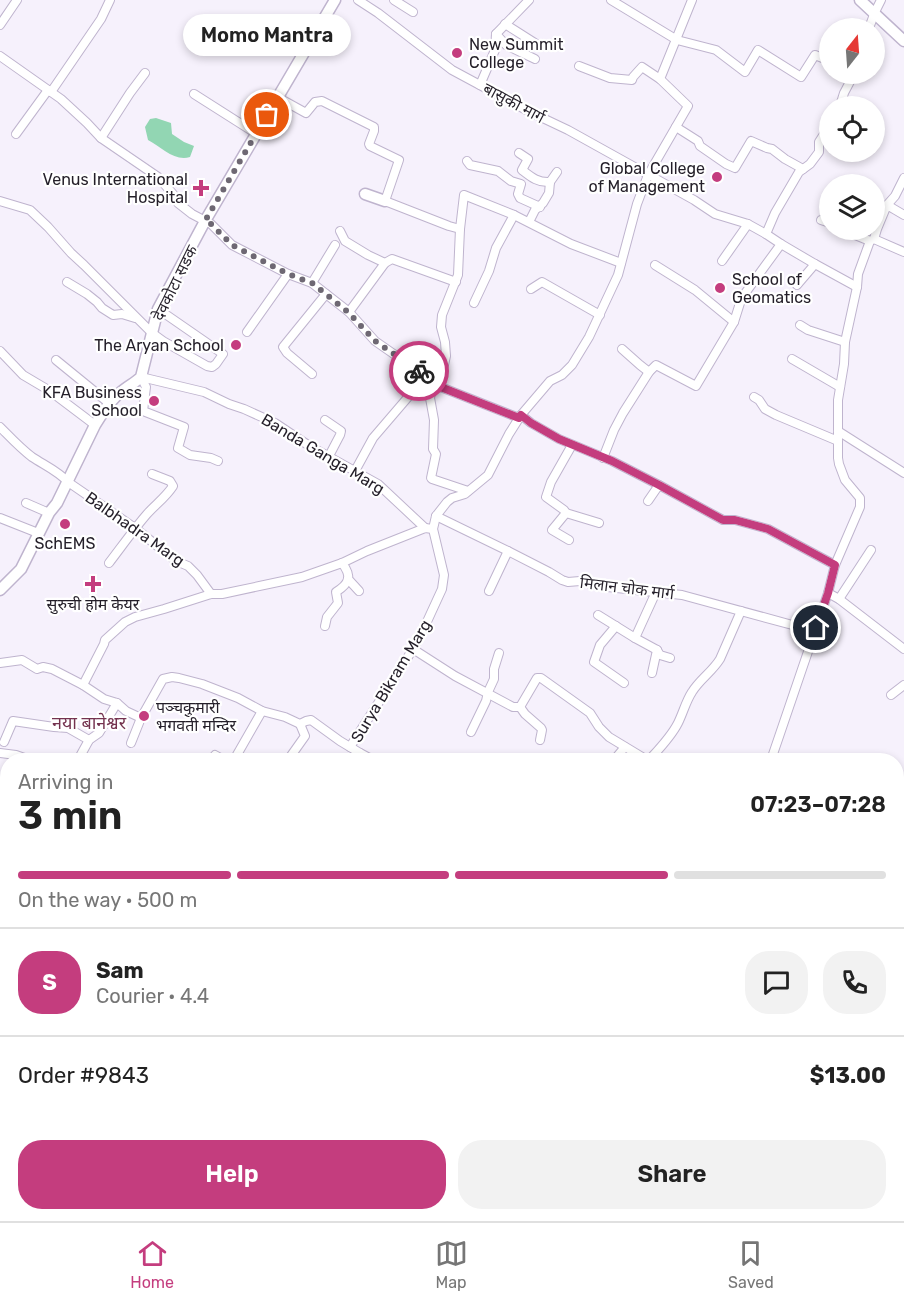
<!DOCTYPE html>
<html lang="en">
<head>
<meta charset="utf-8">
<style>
  :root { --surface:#fff; --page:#f2f2f2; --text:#222; --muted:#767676; --line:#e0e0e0; --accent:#c43d7e }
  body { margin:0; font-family:Rubik,"Noto Sans Devanagari",sans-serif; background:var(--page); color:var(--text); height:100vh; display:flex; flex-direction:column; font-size:22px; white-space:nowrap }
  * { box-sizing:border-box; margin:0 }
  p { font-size:20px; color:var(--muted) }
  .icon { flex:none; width:33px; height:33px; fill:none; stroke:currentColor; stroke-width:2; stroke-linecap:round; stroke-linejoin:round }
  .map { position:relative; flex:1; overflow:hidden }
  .details { position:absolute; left:0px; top:753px; width:904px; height:468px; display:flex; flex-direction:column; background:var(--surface); border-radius:24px 24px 0 0; box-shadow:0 3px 9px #0003 }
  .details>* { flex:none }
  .needle { width:39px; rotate:17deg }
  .controls { position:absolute; left:819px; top:18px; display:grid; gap:12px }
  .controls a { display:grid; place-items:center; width:66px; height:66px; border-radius:50%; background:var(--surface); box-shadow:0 3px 9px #0003; font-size:30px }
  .pin { position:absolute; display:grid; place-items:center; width:51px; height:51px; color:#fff; margin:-26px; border:3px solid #fff; border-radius:50%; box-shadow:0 2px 6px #0007 }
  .courier { position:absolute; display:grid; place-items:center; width:60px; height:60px; margin:-30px; border:4px solid #c43d7e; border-radius:50%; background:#fff; color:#222; box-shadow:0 2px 8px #0007 }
  .bubble { position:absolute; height:42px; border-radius:21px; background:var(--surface); box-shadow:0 3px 9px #0003; font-size:20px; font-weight:600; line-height:42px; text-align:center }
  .summary em { font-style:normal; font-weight:600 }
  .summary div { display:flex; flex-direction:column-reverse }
  .summary { display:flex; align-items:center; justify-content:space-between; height:102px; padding:0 18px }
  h1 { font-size:39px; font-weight:600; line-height:45px }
  .bar { display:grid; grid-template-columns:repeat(4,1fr); gap:9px 6px; align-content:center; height:72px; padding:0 18px }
  .bar i { height:8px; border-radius:4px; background:var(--line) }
  .bar .active { background:var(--accent) }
  .bar p { grid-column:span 4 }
  .line { display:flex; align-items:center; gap:15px; padding:0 18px; border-top:2px solid var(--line) }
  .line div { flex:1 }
  .round { display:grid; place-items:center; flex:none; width:63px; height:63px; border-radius:24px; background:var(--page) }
  .button { display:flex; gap:12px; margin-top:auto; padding:12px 18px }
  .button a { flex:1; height:69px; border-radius:24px; background:var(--accent); color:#fff; font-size:24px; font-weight:600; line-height:69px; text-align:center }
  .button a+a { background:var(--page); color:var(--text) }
  .tabs { display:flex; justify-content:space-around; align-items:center; height:84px; border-top:2px solid var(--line); background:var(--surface); font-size:16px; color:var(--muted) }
  .tabs a { display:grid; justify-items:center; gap:3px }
  .tabs .active { color:var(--accent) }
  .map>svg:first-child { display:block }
</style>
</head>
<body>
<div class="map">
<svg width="904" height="1221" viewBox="0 0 904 1221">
  <rect width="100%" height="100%" fill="#f6f1fc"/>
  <path fill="#92d6b3" d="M156,118L171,123L172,134L184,142L194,146L190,157C175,162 161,147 148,140L145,127L150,119Z"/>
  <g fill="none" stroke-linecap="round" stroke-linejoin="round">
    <defs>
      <g id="street">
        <path d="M358,0L378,13L452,70L530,112L568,130L694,200L715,214L748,224L766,234L781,244L815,264L857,287"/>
        <path d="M394,0L413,12"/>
        <path d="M611,0L677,40L716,50L745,72L758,50L801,77L815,55L830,61"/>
        <path d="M505,24L538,45"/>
        <path d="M0,25L17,0"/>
        <path d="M869,28L875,12L881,0"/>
        <path d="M496,34L506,45L535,59"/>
        <path d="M0,56L61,99L87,123L101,138L158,177L173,194L178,203L192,214L211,224L232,245L288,274L312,283L349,312L375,341L421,373L433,384L519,418"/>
        <path d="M579,66L610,78L632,80L633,77L642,67L660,79"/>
        <path d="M480,85L495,50L496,34L529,0"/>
        <path d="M51,92L101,19L110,0"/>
        <path d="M194,94L257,134"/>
        <path d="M277,97L306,113L315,102L322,101L374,127V131L369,144L370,146L399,160L385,201L449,226L460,229"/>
        <path d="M840,106L844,93L854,74"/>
        <path d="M676,127L698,141L700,146L726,164L735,168L751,141L767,148L772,149L785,159L803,169"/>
        <path d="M16,134L48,90"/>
        <path d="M101,138L130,93L145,73"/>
        <path d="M519,153L528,159L522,170C531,177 538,183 550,182"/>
        <path d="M467,161L470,165L498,171L511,181L521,184L518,194L520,198L540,207"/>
        <path d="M0,201L30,210L48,227L71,253L84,265L152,333L163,341L207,366L212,367L216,364L223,354L158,309"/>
        <path d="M887,205L904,215"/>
        <path d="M821,220L830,223"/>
        <path d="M529,222L535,210L543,203L549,193L550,182L557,172"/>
        <path d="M843,230L870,241"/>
        <path d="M340,231L345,241L368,255L385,263"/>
        <path d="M766,234L775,213L799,172L810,164L819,152V142L830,125"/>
        <path d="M874,239L904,252"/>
        <path d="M722,261L748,224"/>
        <path d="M655,265L695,290L734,322"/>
        <path d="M67,282L87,294L97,302L102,308L113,315L122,314L135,318"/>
        <path d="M312,283L335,245"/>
        <path d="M797,285L815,264"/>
        <path d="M531,289L542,282L600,315"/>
        <path d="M474,303L489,271L496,248L514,215"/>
        <path d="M349,312L385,263L392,259L456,282"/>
        <path d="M800,325L808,330L845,342"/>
        <path d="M247,332L288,274"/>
        <path d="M622,349L640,365L649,372"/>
        <path d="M0,351L23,375L50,391L95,425"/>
        <path d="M792,359L840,387"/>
        <path d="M56,360L110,404"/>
        <path d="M312,374L287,353L283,347L326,294"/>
        <path d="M141,377L204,392L229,404L244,409L275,423L308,445L378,484L425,528"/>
        <path d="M141,377L146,387L143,411L184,427L178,448L190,455L211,458L218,461"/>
        <path d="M433,384L430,398L434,420L433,449L436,454L431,478L432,479L468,491"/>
        <path d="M435,384L444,365L446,356L445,342L441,327L442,315L458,275L460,229L464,195L514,215L571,244L621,263"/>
        <path d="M754,397L759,400L765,409L776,415L838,441"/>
        <path d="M521,415L531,423L559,439L612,461L659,485L723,520H735L768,529L835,565"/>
        <path d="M325,420L341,431L340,435L329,456"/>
        <path d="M0,427C10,437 20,448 32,457C44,465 58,471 68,482L135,528L176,561L188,566L197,575L211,594"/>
        <path d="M838,431L904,473"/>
        <path d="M603,458L614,430L623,413L649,372L656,365L696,386L734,322L740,303L746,292L781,244"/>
        <path d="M355,471L373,438L409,396"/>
        <path d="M648,501L659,485"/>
        <path d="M26,503L49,513"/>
        <path d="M566,513L599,523"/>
        <path d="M436,516L508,551L549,572L562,580L568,582L580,581L598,586L682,595L796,626L815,614L822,607"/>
        <path d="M0,518L38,533"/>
        <path d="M569,540L552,530L566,513L564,510L546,497L551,482L572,445"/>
        <path d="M109,563C122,546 134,529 147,514C156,504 166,497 173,486L170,481L152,474"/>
        <path d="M348,579L359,591"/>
        <path d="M489,591L508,551"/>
        <path d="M828,593L839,599L904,649"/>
        <path d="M839,599L871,550"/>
        <path d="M598,615L635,638"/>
        <path d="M325,626L327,617L338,603L336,592C350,583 352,576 342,563"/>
        <path d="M616,626L600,645L594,662L624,683"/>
        <path d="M413,649L455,676L513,707H520L537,678H541L590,713L599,727L609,737L647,760"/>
        <path d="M657,650L660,655L670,658"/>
        <path d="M0,663L22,660L37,669L43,667L52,669L83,685L104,699L117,703L126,711L141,718L163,679L172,677L179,678L202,684L238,698L262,711L285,717L300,724L306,721L311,720L340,741L360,753L359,760"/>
        <path d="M652,673L657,650L635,638L656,592"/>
        <path d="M83,685L104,644L105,640L125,622L135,617L164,609L211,594H222L302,577L342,563L367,551L425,528L433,529"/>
        <path d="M891,695L904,685"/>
        <path d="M520,707L525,714L541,728L542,730L540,740"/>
        <path d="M471,732L486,701L488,692L494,679V669L499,653"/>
        <path d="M4,742L13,721L54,727L68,728L89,740"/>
        <path d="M131,743L141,718"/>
        <path d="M350,747L413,649L425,626L442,589L444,575L433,529L436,516L447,502L452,498L465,494L488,475L509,434L521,415L550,381L562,375L572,365L589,337L618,275L637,204L648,175L688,106L660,79L692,0"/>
        <path d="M0,753L16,755L30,760"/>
        <path d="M360,753L373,760"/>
        <path d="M78,760L89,740L99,733L117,703"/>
        <path d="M211,760L215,755L224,760"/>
        <path d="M234,760L262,711"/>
        <path d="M288,760L305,736L300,724"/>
        <path d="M614,760L625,747"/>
        <path d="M649,760C659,749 671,737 678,723C683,713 686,701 692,692C700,679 712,672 720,659L741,611"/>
        <path d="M771,760L828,593L835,565L860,507V498L845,480L839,464L838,458V400L844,364L845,342L857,287L858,274L870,241L874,239L877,229L887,205L895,196L904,178"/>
        <path d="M897,829L904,805"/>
        <path d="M0,847L8,849"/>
        <path d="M0,931L8,934"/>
        <path d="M897,933L904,937"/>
        <path d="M897,956L904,959"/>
        <path d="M897,985L904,988"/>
        <path d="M897,1052L904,1055"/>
        <path d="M897,1077L904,1079"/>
        <path d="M898,1138L904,1131"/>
        <path d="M0,1195L8,1181"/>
        <path d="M220,1214L221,1221"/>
        <path d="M382,1214L394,1221"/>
        <path d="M503,1214L509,1221"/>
        <path d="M896,1214L897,1221"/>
        <path d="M417,1221L425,1214"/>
        <path d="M542,1221L549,1214"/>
        <path d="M608,1221L611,1214"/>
        <path d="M761,1221L765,1214"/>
      </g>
      <g id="secondary">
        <path d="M860,0L904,41"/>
        <path d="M365,194L385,201"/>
        <path d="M0,590L21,569L49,513L57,503L95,425C102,414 110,400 121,392C128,386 135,383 141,377L158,309L205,221L335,0"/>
      </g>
    </defs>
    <use href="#street" stroke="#bfb4ce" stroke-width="10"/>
    <use href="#secondary" stroke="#bfb4ce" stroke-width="13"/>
    <use href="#street" stroke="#fff" stroke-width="8"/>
    <use href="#secondary" stroke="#fff" stroke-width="10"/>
  </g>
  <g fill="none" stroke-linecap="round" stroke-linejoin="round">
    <path stroke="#6e6873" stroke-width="6" stroke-dasharray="0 10.8" d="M267,115L205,221L211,224L232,245L288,274L312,283L348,312L375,341L419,371"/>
    <path stroke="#c43d7e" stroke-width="8" d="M419,371L433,384L519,418L521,415L531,423L559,439L612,461L659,485L723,520H735L768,529L835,565L828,593L816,628"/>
  </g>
  <g fill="#c43d7e" stroke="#fff" stroke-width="2">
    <circle cx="457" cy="53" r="6"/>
    <circle cx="717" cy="177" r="6"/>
    <path d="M198 179h6v6h6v6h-6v6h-6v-6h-6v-6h6z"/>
    <circle cx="720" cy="288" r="6"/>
    <circle cx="236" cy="345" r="6"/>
    <circle cx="154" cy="401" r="6"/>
    <circle cx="65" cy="524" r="6"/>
    <path d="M90 575h6v6h6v6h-6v6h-6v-6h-6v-6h6z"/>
    <circle cx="144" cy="716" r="6"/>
  </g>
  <g text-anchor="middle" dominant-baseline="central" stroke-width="4.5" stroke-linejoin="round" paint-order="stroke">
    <g font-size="16" fill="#241f29" stroke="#fff" text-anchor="end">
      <text x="469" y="44" text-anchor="start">New Summit<tspan x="469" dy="18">College</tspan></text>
      <text x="705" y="168">Global College<tspan x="705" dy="18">of Management</tspan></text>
      <text x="188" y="179">Venus International<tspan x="188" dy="18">Hospital</tspan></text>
      <text x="732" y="279" text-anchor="start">School of<tspan x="732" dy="18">Geomatics</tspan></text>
      <text x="224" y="345">The Aryan School</text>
      <text x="142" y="392">KFA Business<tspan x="142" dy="18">School</tspan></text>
      <text x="65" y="543" text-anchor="middle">SchEMS</text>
      <text x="93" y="604" text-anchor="middle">सुरुची होम केयर</text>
      <text x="156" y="707" text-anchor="start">पञ्चकुमारी<tspan x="156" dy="18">भगवती मन्दिर</tspan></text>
    </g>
    <g font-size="16" fill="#241f29" stroke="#fff">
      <text transform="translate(514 103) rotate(28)">बासुकी मार्ग</text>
      <text transform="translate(175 283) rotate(-64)">देवकोटा सडक</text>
      <text transform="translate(323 454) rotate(31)">Banda Ganga Marg</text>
      <text transform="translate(135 529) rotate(35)">Balbhadra Marg</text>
      <text transform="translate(627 588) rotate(7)">मिलान चोक मार्ग</text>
      <text transform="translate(391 681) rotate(-59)">Surya Bikram Marg</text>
    </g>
    <g font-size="18" fill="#74324f" stroke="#fff">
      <text x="89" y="723">नया बानेश्वर</text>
    </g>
  </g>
</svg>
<div class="controls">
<a><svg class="needle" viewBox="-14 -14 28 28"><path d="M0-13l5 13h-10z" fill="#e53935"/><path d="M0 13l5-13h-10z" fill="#767676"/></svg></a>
<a><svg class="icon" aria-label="locate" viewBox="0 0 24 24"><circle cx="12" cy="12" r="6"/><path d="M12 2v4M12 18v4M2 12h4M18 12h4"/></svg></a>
<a><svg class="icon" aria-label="layers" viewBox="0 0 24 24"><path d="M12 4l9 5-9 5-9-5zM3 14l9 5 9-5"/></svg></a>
</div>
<div class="pin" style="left:267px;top:115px;background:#ea580c"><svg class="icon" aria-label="bag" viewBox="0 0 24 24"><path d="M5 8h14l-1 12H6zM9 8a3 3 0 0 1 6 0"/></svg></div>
<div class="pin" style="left:816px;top:628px;background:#1f2937"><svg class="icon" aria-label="home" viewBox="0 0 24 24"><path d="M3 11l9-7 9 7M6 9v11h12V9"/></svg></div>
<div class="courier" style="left:419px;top:371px"><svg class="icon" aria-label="bike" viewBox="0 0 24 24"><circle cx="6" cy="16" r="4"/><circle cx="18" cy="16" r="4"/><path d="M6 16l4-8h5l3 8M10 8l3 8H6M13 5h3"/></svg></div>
<div class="bubble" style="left:183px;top:14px;width:168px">Momo Mantra</div>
<section class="details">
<div class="summary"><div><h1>3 min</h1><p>Arriving in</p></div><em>07:23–07:28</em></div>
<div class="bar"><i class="active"></i><i class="active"></i><i class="active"></i><i></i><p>On the way · 500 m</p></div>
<div class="line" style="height:108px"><b class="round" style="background:var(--accent);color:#fff">S</b><div><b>Sam</b><p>Courier · 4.4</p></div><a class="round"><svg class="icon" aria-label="chat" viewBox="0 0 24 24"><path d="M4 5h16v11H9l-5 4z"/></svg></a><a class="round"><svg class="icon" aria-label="phone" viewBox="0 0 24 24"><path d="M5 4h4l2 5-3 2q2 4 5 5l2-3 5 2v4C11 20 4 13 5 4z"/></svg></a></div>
<div class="line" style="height:78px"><div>Order #9843</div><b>$13.00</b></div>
<div class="button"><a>Help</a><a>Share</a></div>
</section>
</div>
<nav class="tabs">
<a class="active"><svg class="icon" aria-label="home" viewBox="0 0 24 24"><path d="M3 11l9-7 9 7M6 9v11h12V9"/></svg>Home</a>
<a><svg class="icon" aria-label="map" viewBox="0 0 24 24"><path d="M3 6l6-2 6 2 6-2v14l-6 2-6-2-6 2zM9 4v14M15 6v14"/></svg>Map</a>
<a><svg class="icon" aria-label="saved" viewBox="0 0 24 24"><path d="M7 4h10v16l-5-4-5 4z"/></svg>Saved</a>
</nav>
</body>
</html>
